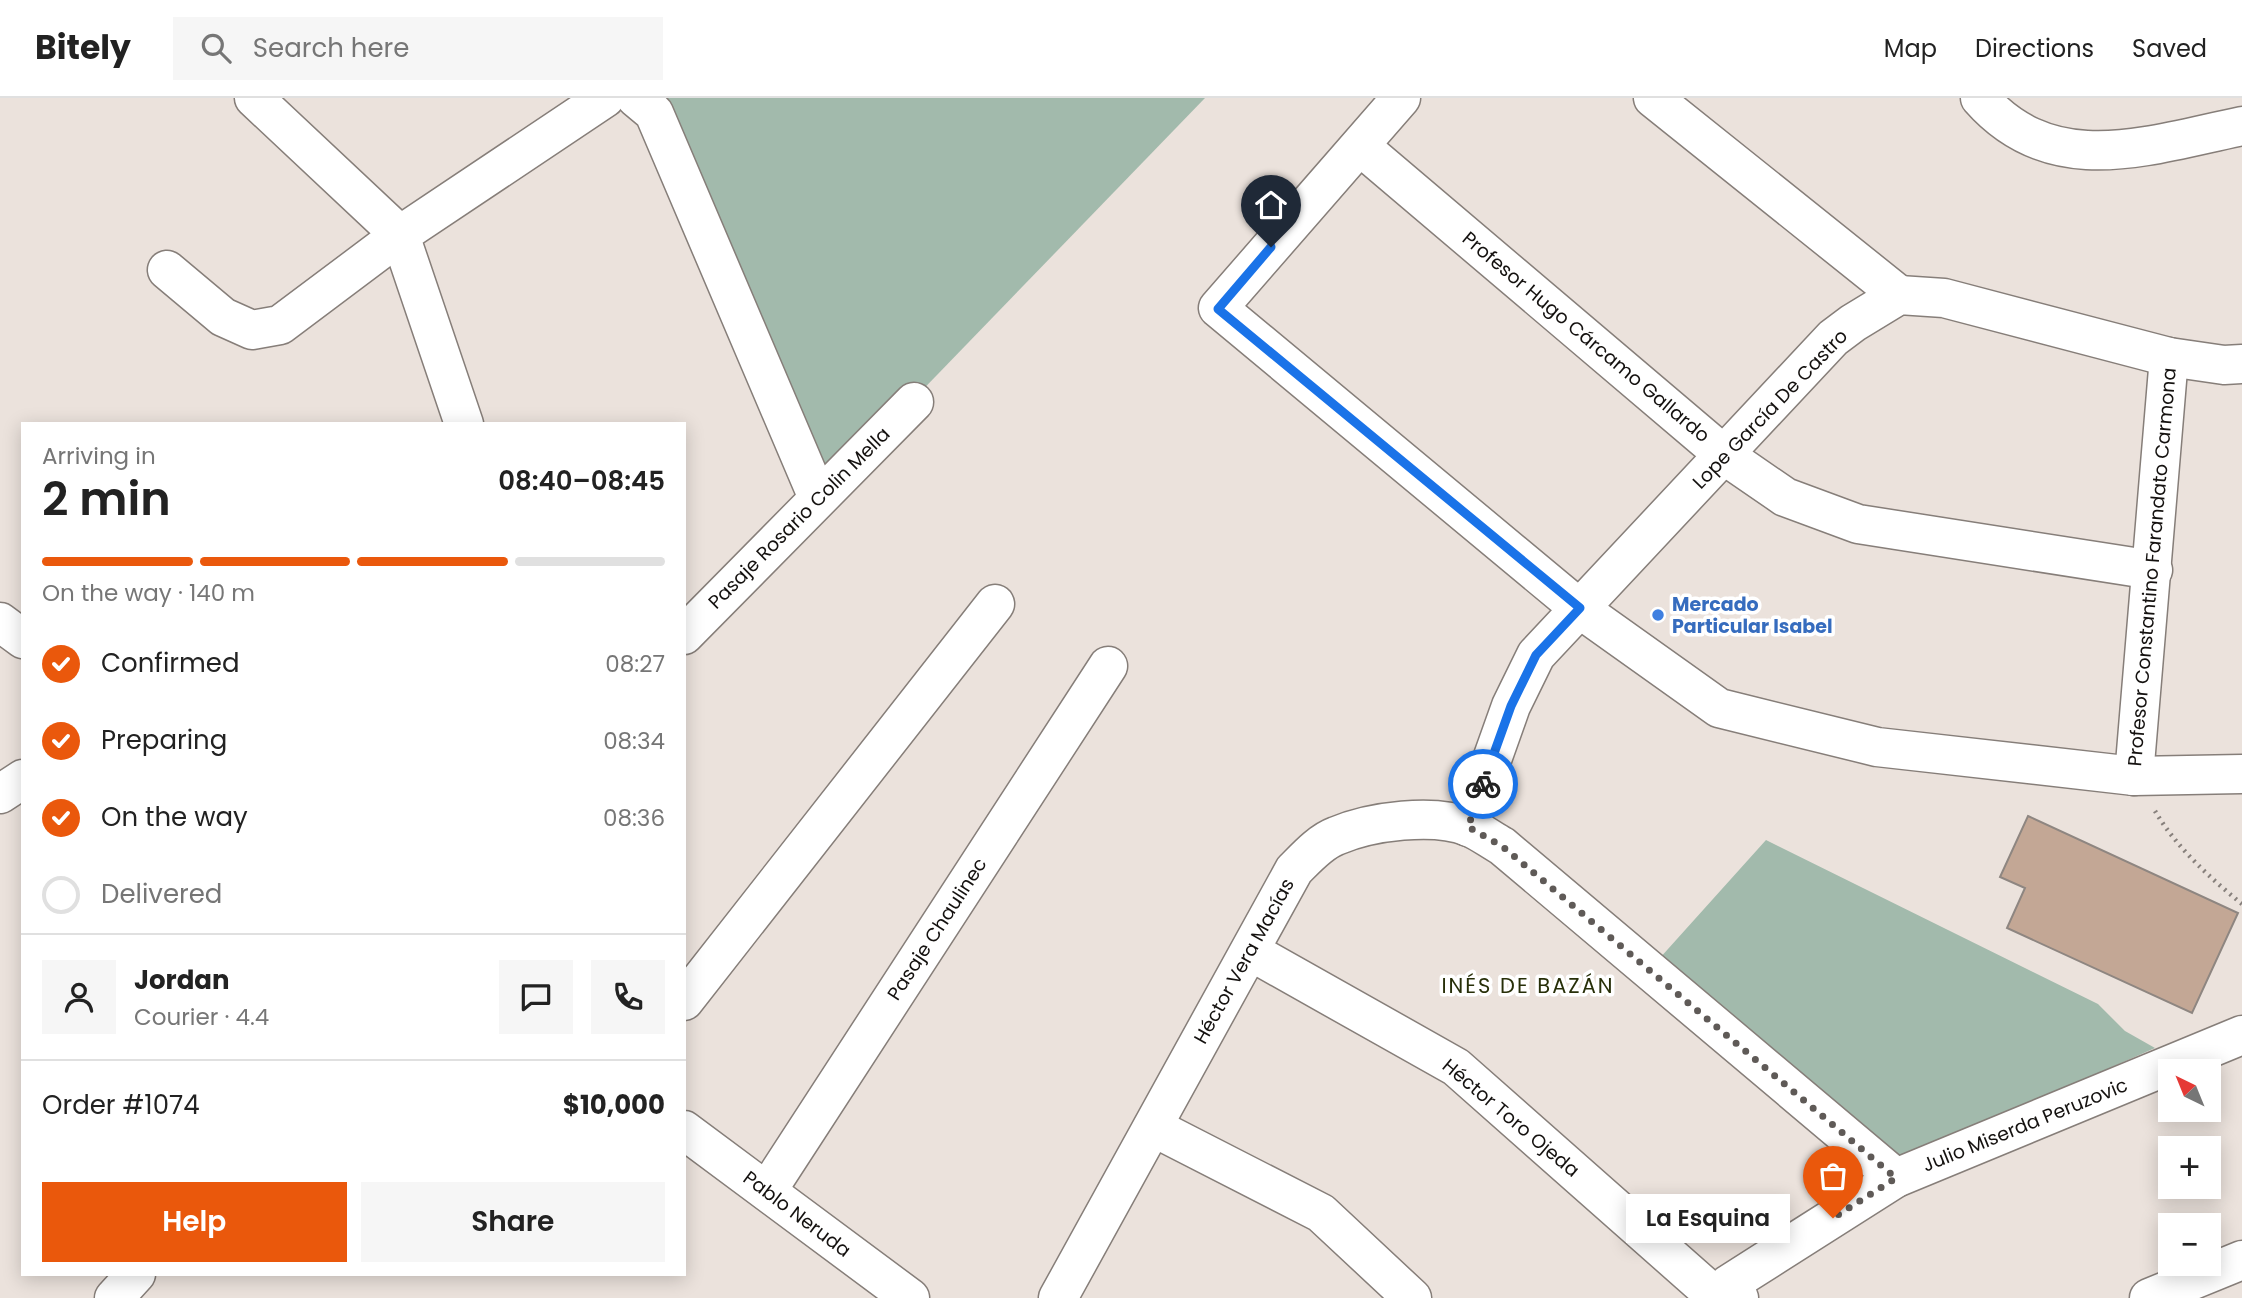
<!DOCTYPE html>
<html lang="en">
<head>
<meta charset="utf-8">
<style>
  :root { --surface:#fff; --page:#f6f6f6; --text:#222; --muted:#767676; --line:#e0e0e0; --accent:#ea580c }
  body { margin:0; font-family:Poppins,sans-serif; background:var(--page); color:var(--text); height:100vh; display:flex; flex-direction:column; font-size:26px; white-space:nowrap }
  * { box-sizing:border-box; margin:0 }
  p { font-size:23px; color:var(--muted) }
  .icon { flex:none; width:38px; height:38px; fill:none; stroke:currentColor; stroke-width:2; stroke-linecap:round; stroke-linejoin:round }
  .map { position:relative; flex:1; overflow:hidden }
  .drawer { position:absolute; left:21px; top:324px; width:665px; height:854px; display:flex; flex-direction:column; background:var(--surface); border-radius:0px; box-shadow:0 4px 18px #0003 }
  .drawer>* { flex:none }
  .needle { width:46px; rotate:317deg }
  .controls { position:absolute; left:2158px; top:961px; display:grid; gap:14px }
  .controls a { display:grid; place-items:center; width:63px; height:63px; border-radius:0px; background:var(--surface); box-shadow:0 4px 18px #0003; font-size:35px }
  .pin { position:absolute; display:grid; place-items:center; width:60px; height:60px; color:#fff; margin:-72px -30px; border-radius:50% 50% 50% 0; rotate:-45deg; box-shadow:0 0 7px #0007 }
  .pin .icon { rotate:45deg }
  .courier { position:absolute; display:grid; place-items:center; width:70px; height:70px; margin:-35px; border:5px solid #1a73e8; border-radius:50%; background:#fff; color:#222; box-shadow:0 2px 9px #0007 }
  .bubble { position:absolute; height:49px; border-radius:0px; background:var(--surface); box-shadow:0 4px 18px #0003; font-size:23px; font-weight:600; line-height:49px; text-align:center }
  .overview em { font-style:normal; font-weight:600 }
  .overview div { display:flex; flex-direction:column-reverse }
  .overview { display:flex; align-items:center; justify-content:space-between; height:119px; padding:0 21px }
  h1 { font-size:46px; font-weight:600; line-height:52px }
  .bar { display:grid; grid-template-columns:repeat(4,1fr); gap:10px 7px; align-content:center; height:84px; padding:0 21px }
  .bar i { height:9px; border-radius:5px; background:var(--line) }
  .bar .on { background:var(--accent) }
  .bar p { grid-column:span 4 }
  .line { display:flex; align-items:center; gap:18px; padding:0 21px; border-top:2px solid var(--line) }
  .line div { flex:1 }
  .round { display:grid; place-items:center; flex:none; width:74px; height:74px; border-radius:0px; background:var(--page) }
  ol { padding:0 21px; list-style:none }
  li { display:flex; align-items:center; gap:21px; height:77px }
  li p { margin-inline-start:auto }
  li .icon { padding:7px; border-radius:50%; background:var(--accent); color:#fff; stroke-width:4 }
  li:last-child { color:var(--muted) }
  li i { width:38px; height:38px; border:4px solid var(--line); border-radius:50% }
  .primary-button { display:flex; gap:14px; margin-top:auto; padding:14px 21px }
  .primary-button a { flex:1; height:80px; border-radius:0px; background:var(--accent); color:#fff; font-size:28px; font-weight:600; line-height:80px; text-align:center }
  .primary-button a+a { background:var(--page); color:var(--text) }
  header { display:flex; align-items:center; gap:42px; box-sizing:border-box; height:98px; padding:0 35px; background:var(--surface); border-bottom:2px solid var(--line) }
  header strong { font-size:33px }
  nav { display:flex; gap:38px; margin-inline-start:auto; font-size:24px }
  .search { width:490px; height:63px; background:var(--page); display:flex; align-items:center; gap:18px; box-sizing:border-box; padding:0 24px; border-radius:0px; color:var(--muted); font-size:26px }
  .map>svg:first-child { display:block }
</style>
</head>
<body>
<header>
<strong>Bitely</strong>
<div class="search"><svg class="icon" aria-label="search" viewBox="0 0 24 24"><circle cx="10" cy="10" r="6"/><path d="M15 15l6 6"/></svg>Search here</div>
<nav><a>Map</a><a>Directions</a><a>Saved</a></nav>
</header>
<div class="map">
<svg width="2242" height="1200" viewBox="0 0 2242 1200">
  <rect width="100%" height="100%" fill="#ebe2dc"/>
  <g fill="#a2baac">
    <path d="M627,0H1205L818,400Z"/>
    <path d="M1766,742L2098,906L2125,933L2155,950L1899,1063L1659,861Z"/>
  </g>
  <path fill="#c3a795" stroke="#8e8681" stroke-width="2" d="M2028,718L2238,815L2192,915L2007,830L2025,790L2000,779Z"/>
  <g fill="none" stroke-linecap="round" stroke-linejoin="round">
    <defs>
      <g id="street">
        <path d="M636,0L654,15L818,400"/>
        <path d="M1401,0L1218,210L1580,511L1719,610L1877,649L2134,678L2242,676"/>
        <path d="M1653,0L1899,197"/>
        <path d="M1980,0C2053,83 2149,47 2242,28"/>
        <path d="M1360,48L1724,357L1785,399L1858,426L2153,472"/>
        <path d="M167,172L223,219L252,232L280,227L400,137L254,0"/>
        <path d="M464,326L400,137L605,0"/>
        <path d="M684,537L914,304"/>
        <path d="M2134,678L2169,259"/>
        <path d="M0,696L23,681"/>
        <path d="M1468,729L1511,608L1536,557L1833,240L1853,225L1899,197L1944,200L2169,259L2224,267L2242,266"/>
        <path d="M1250,853L1456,969L1714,1197"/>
        <path d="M684,903L995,506"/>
        <path d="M1153,1029L1321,1115L1412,1200"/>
        <path d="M767,1093L1108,568"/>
        <path d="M114,1200L136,1176"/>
        <path d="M1058,1200L1294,772C1306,760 1320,744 1336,738C1371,723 1434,715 1469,729C1481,734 1491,742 1502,748L1896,1080"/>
        <path d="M2149,1200L2242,1162"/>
      </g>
      <g id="secondary">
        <path d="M0,524L23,541"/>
        <path d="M684,1032L910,1200"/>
        <path d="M1739,1200L1729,1186L1896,1080L2242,937"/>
      </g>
    </defs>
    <use href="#street" stroke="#867e79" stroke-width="41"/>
    <use href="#secondary" stroke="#867e79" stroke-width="41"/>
    <path stroke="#87807c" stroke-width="4.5" stroke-dasharray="2 5" stroke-linecap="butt" d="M2155,713C2176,749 2210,780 2242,806"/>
    <use href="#street" stroke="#fff" stroke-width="38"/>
    <use href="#secondary" stroke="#fff" stroke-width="38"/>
  </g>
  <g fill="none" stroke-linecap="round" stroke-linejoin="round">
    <path stroke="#5f5a57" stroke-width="7" stroke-dasharray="0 12.6" d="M1483,686L1468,729L1502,748L1896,1080L1833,1120"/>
    <path stroke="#1a73e8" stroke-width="9" d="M1271,149L1218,211L1580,510L1536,557L1511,608L1483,686"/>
  </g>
  <circle fill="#3f7fe0" stroke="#fff" stroke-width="2.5" cx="1658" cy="517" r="7"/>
  <g text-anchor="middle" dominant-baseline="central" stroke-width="7" stroke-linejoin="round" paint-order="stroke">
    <g font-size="19" fill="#14110f" stroke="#fff">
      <text transform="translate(1586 239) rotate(40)">Profesor Hugo Cárcamo Gallardo</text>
      <text transform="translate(1770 311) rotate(-46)">Lope García De Castro</text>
      <text transform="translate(799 420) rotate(-45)">Pasaje Rosario Colin Mella</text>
      <text transform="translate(2152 469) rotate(-85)">Profesor Constantino Farandato Carmona</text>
      <text transform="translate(937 831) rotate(-57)">Pasaje Chaulinec</text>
      <text transform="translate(1244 863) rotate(-61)">Héctor Vera Macías</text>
      <text transform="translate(1511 1020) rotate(40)">Héctor Toro Ojeda</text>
      <text transform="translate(2025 1027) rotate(-22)">Julio Miserda Peruzovic</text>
      <text transform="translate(797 1116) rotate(37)">Pablo Neruda</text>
    </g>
    <g font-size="19" font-weight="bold" fill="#366cbe" stroke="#fff" text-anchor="start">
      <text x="1672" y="506">Mercado<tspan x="1672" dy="22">Particular Isabel</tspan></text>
    </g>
    <g font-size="21" letter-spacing="2" fill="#272f08" stroke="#fff">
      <text x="1528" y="887">INÉS DE BAZÁN</text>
    </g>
  </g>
</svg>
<div class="controls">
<a><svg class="needle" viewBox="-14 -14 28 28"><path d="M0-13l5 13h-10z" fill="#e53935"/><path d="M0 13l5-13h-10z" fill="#767676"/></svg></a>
<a>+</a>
<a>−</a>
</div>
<div class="pin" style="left:1833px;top:1120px;background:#ea580c"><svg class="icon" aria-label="bag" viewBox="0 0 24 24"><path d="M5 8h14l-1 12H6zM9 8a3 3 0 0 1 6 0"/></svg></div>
<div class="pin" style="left:1271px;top:149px;background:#1f2937"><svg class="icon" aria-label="home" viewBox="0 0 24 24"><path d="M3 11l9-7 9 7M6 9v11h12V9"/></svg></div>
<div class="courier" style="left:1483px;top:686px"><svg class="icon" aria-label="bike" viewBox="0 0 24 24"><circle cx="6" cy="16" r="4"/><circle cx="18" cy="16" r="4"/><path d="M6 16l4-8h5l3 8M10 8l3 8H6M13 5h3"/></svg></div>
<div class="bubble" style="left:1626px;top:1096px;width:164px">La Esquina</div>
<section class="drawer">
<div class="overview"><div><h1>2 min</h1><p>Arriving in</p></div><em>08:40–08:45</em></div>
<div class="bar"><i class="on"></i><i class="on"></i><i class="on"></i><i></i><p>On the way · 140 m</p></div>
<ol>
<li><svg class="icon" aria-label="check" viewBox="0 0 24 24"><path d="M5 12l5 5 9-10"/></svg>Confirmed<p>08:27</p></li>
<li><svg class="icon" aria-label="check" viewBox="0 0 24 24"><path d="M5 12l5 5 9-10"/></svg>Preparing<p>08:34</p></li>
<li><svg class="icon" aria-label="check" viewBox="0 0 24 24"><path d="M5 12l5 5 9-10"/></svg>On the way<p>08:36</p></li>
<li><i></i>Delivered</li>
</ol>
<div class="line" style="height:126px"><a class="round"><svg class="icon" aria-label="person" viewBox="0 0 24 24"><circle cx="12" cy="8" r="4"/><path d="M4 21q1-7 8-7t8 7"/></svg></a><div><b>Jordan</b><p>Courier · 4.4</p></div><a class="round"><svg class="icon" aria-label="chat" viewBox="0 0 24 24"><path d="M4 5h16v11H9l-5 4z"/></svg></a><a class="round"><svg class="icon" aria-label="phone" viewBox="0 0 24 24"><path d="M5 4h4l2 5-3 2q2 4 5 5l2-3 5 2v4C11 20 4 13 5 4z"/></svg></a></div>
<div class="line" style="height:91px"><div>Order #1074</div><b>$10,000</b></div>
<div class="primary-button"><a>Help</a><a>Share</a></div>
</section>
</div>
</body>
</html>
